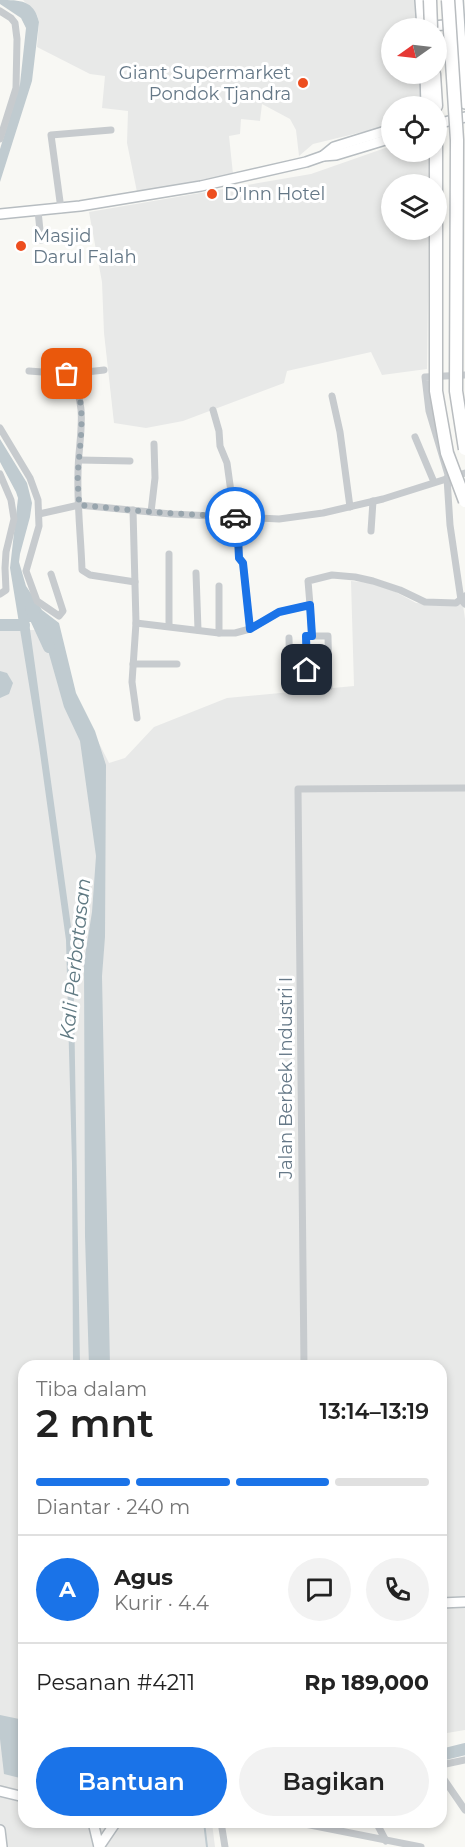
<!DOCTYPE html>
<html lang="id">
<head>
<meta charset="utf-8">
<style>
  :root { --surface:#fff; --page:#f2f2f2; --text:#222; --muted:#767676; --line:#e0e0e0; --accent:#1a73e8 }
  body { margin:0; font-family:Montserrat,sans-serif; background:var(--page); color:var(--text); height:100vh; display:flex; flex-direction:column; font-size:22px; white-space:nowrap }
  * { box-sizing:border-box; margin:0 }
  p { font-size:20px; color:var(--muted) }
  .icon { flex:none; width:33px; height:33px; fill:none; stroke:currentColor; stroke-width:2; stroke-linecap:round; stroke-linejoin:round }
  .map { position:relative; flex:1; overflow:hidden }
  .sheet { position:absolute; left:18px; top:1360px; width:429px; height:468px; display:flex; flex-direction:column; background:var(--surface); border-radius:18px; box-shadow:0 3px 9px #0003 }
  .sheet>* { flex:none }
  .needle { width:39px; rotate:256deg }
  .tools { position:absolute; left:381px; top:18px; display:grid; gap:12px }
  .tools a { display:grid; place-items:center; width:66px; height:66px; border-radius:50%; background:var(--surface); box-shadow:0 3px 9px #0003; font-size:30px }
  .pin { position:absolute; display:grid; place-items:center; width:51px; height:51px; color:#fff; margin:-26px; border-radius:12px; box-shadow:0 3px 9px #0006 }
  .courier { position:absolute; display:grid; place-items:center; width:60px; height:60px; margin:-30px; border:4px solid #1a73e8; border-radius:50%; background:#fff; color:#222; box-shadow:0 2px 8px #0007 }
  .overview em { font-style:normal; font-weight:600 }
  .overview div { display:flex; flex-direction:column-reverse }
  .overview { display:flex; align-items:center; justify-content:space-between; height:102px; padding:0 18px }
  h1 { font-size:39px; font-weight:600; line-height:45px }
  .bar { display:grid; grid-template-columns:repeat(4,1fr); gap:9px 6px; align-content:center; height:72px; padding:0 18px }
  .bar i { height:8px; border-radius:4px; background:var(--line) }
  .bar .selected { background:var(--accent) }
  .bar p { grid-column:span 4 }
  .line { display:flex; align-items:center; gap:15px; padding:0 18px; border-top:2px solid var(--line) }
  .line div { flex:1 }
  .round { display:grid; place-items:center; flex:none; width:63px; height:63px; border-radius:32px; background:var(--page) }
  .primary-button { display:flex; gap:12px; margin-top:auto; padding:12px 18px }
  .primary-button a { flex:1; height:69px; border-radius:36px; background:var(--accent); color:#fff; font-size:24px; font-weight:600; line-height:69px; text-align:center }
  .primary-button a+a { background:var(--page); color:var(--text) }
  .map>svg:first-child { display:block }
</style>
</head>
<body>
<div class="map">
<svg width="465" height="1847" viewBox="0 0 465 1847">
  <rect width="100%" height="100%" fill="#f8f8f4"/>
  <g fill="#e8e9e8">
    <path d="M23,0H418L422,28H392V74H426L430,106H392L391,125L313,144L299,156L296,130L290,119L262,104L260,121L241,119L240,134L229,136L233,174L137,192L127,143L128,111L102,108L105,76L90,74L37,47L39,22L37,15Z"/>
    <path d="M391,146L392,152H430L429,184H392V230H429L427,369L382,375L371,352L287,371L284,383L183,421L146,428L114,423L104,333L102,282L89,212L311,174Z"/>
    <path d="M351,581L381,584L416,603L463,605L465,619V1730L441,1734V1366H24V1822L212,1823L215,1847H0V630H42L109,763L125,758L154,727L227,698L354,686Z"/>
  </g>
  <g fill="#c0cbd0">
    <path d="M0,0C20,0 34,0 39,22L32,81L0,182V149L20,84L26,28L21,18L0,4Z"/>
    <path d="M0,439L27,483L32,503L30,517L20,554L19,562L26,586L42,610L59,623L76,693L95,731L106,765L105,937L102,976L110,1366H89L85,1236L84,962L92,912L96,856L80,741L64,707L40,622H29L73,941L80,1366H73L72,1163L66,940L39,746L10,568L18,498L16,492L0,462Z"/>
    <path d="M0,671L7,673L13,683L9,694L0,698Z"/>
    <path d="M0,1715L24,1720V1779L4,1774L0,1739Z"/>
  </g>
  <g fill="none" stroke-linecap="round" stroke-linejoin="round">
    <path stroke="#c0cbd0" stroke-width="2" d="M204,1822L207,1847"/>
    <g stroke="#c0cbd0" stroke-width="12">
      <path d="M31,608L49,647"/>
      <path d="M0,625H24"/>
      <path d="M441,1755L465,1749"/>
    </g>
    <defs>
      <g id="secondary">
        <path d="M420,0L422,28"/>
        <path d="M458,0L465,104"/>
        <path d="M422,27L455,24"/>
        <path d="M436,43H455"/>
        <path d="M425,74L426,106"/>
        <path d="M436,124L465,117"/>
        <path d="M323,156L334,147L392,129"/>
        <path d="M0,214L80,206L201,186L306,162L323,156L336,155L392,138"/>
        <path d="M441,1603L465,1602"/>
        <path d="M0,1791L24,1797"/>
        <path d="M93,1822L99,1847"/>
        <path d="M0,1830L2,1847"/>
        <path d="M99,1847L116,1822"/>
      </g>
      <path id="highway" d="M434,74L436,106"/>
    </defs>
    <use href="#secondary" stroke="#b7bdc1" stroke-width="12"/>
    <use href="#highway" stroke="#b9bdc0" stroke-width="15"/>
    <g stroke="#c7cbce" stroke-width="7">
      <path d="M0,11L11,18L15,23L17,39L16,88L0,139"/>
      <path d="M61,209L51,135L111,130"/>
      <path d="M38,211L41,240"/>
      <path d="M29,371L69,374C90,405 78,440 78,473C77,506 81,538 82,570L90,575L135,582"/>
      <path d="M69,374L104,370"/>
      <path d="M332,396L340,432L350,507"/>
      <path d="M213,410L219,431L220,446L227,463L231,492L232,517"/>
      <path d="M0,428L30,478L38,500L39,526L26,571L37,601L59,616L63,611L51,574"/>
      <path d="M415,437L434,482"/>
      <path d="M79,460L130,461"/>
      <path d="M0,474L11,500L14,519L6,552L5,568L6,590L0,594"/>
      <path d="M447,478L450,525L461,600L465,604"/>
      <path d="M449,478L429,411L425,377L465,375"/>
      <path d="M133,510L136,623L132,682L137,718"/>
      <path d="M151,512L155,478L154,444"/>
      <path d="M39,514L79,505L171,514L279,519L323,513L383,499L465,473"/>
      <path d="M237,517L239,558L243,563L250,629"/>
      <path d="M371,531L373,501"/>
      <path d="M196,573L198,630"/>
      <path d="M310,605L312,636H328L329,687"/>
      <path d="M136,623L219,633H235L250,629L279,612L310,605L308,581L332,575L355,577L373,581L400,590L425,602L456,603L465,596"/>
      <path d="M169,626V554"/>
      <path d="M219,633V586"/>
      <path d="M306,636L308,688"/>
      <path d="M289,638L290,689"/>
      <path d="M133,664H177"/>
      <path d="M304,1366L298,789L465,788"/>
      <path d="M441,1765L465,1760"/>
      <path d="M441,1775L465,1810"/>
      <path d="M221,1822L225,1847"/>
      <path d="M295,1822L421,1847"/>
      <path d="M376,1822L386,1841"/>
    </g>
    <use href="#secondary" stroke="#fff" stroke-width="9"/>
    <use href="#highway" stroke="#fff" stroke-width="12"/>
    <defs>
      <g id="highway-bridge">
        <path d="M430,0L431,28"/>
        <path d="M448,0L457,140L456,391L465,449"/>
        <path d="M436,123V391L447,453L465,501"/>
      </g>
    </defs>
    <use href="#highway-bridge" stroke="#b9bdc0" stroke-width="15" stroke-linecap="butt"/>
    <use href="#highway-bridge" stroke="#fff" stroke-width="12"/>
  </g>
  <g fill="none" stroke-linecap="round" stroke-linejoin="round">
    <path stroke="#98a5ad" stroke-width="6" stroke-dasharray="0 10.8" d="M67,374C90,391 79,448 78,472C77,483 79,494 79,505L151,512L235,517"/>
    <path stroke="#1a73e8" stroke-width="8" d="M235,517H237L239,558L243,563L250,629L279,612L310,605L312,636H306L307,670"/>
  </g>
  <g fill="#ed4e1f" stroke="#fff" stroke-width="2">
    <circle cx="303" cy="83" r="6"/>
    <circle cx="212" cy="194" r="6"/>
    <circle cx="21" cy="246" r="6"/>
  </g>
  <g text-anchor="middle" dominant-baseline="central" stroke-width="6" stroke-linejoin="round" paint-order="stroke">
    <g font-size="18" fill="#657887" stroke="#fff" text-anchor="start">
      <text x="291" y="73" text-anchor="end">Giant Supermarket<tspan x="291" dy="21">Pondok Tjandra</tspan></text>
      <text x="224" y="194">D'Inn Hotel</text>
      <text x="33" y="236">Masjid<tspan x="33" dy="21">Darul Falah</tspan></text>
    </g>
    <g font-size="18" fill="#657887" stroke="#fff">
      <text transform="translate(286 1078) rotate(-90)">Jalan Berbek Industri I</text>
    </g>
    <g font-size="20" font-style="italic" fill="#607a83" stroke="#fff">
      <text transform="translate(75 959) rotate(-84)">Kali Perbatasan</text>
    </g>
  </g>
</svg>
<div class="tools">
<a><svg class="needle" viewBox="-14 -14 28 28"><path d="M0-13l5 13h-10z" fill="#e53935"/><path d="M0 13l5-13h-10z" fill="#767676"/></svg></a>
<a><svg class="icon" aria-label="locate" viewBox="0 0 24 24"><circle cx="12" cy="12" r="6"/><path d="M12 2v4M12 18v4M2 12h4M18 12h4"/></svg></a>
<a><svg class="icon" aria-label="layers" viewBox="0 0 24 24"><path d="M12 4l9 5-9 5-9-5zM3 14l9 5 9-5"/></svg></a>
</div>
<div class="pin" style="left:67px;top:374px;background:#ea580c"><svg class="icon" aria-label="bag" viewBox="0 0 24 24"><path d="M5 8h14l-1 12H6zM9 8a3 3 0 0 1 6 0"/></svg></div>
<div class="pin" style="left:307px;top:670px;background:#1f2937"><svg class="icon" aria-label="home" viewBox="0 0 24 24"><path d="M3 11l9-7 9 7M6 9v11h12V9"/></svg></div>
<div class="courier" style="left:235px;top:517px"><svg class="icon" aria-label="car" viewBox="0 0 24 24"><path d="M5 17H2v-5l4-1 3-4h7l3 4 3 1v5h-3M9 17h6M6 11h13"/><circle cx="7" cy="17" r="2"/><circle cx="17" cy="17" r="2"/></svg></div>
<section class="sheet">
<div class="overview"><div><h1>2 mnt</h1><p>Tiba dalam</p></div><em>13:14–13:19</em></div>
<div class="bar"><i class="selected"></i><i class="selected"></i><i class="selected"></i><i></i><p>Diantar · 240 m</p></div>
<div class="line" style="height:108px"><b class="round" style="background:var(--accent);color:#fff">A</b><div><b>Agus</b><p>Kurir · 4.4</p></div><a class="round"><svg class="icon" aria-label="chat" viewBox="0 0 24 24"><path d="M4 5h16v11H9l-5 4z"/></svg></a><a class="round"><svg class="icon" aria-label="phone" viewBox="0 0 24 24"><path d="M5 4h4l2 5-3 2q2 4 5 5l2-3 5 2v4C11 20 4 13 5 4z"/></svg></a></div>
<div class="line" style="height:78px"><div>Pesanan #4211</div><b>Rp 189,000</b></div>
<div class="primary-button"><a>Bantuan</a><a>Bagikan</a></div>
</section>
</div>
</body>
</html>
